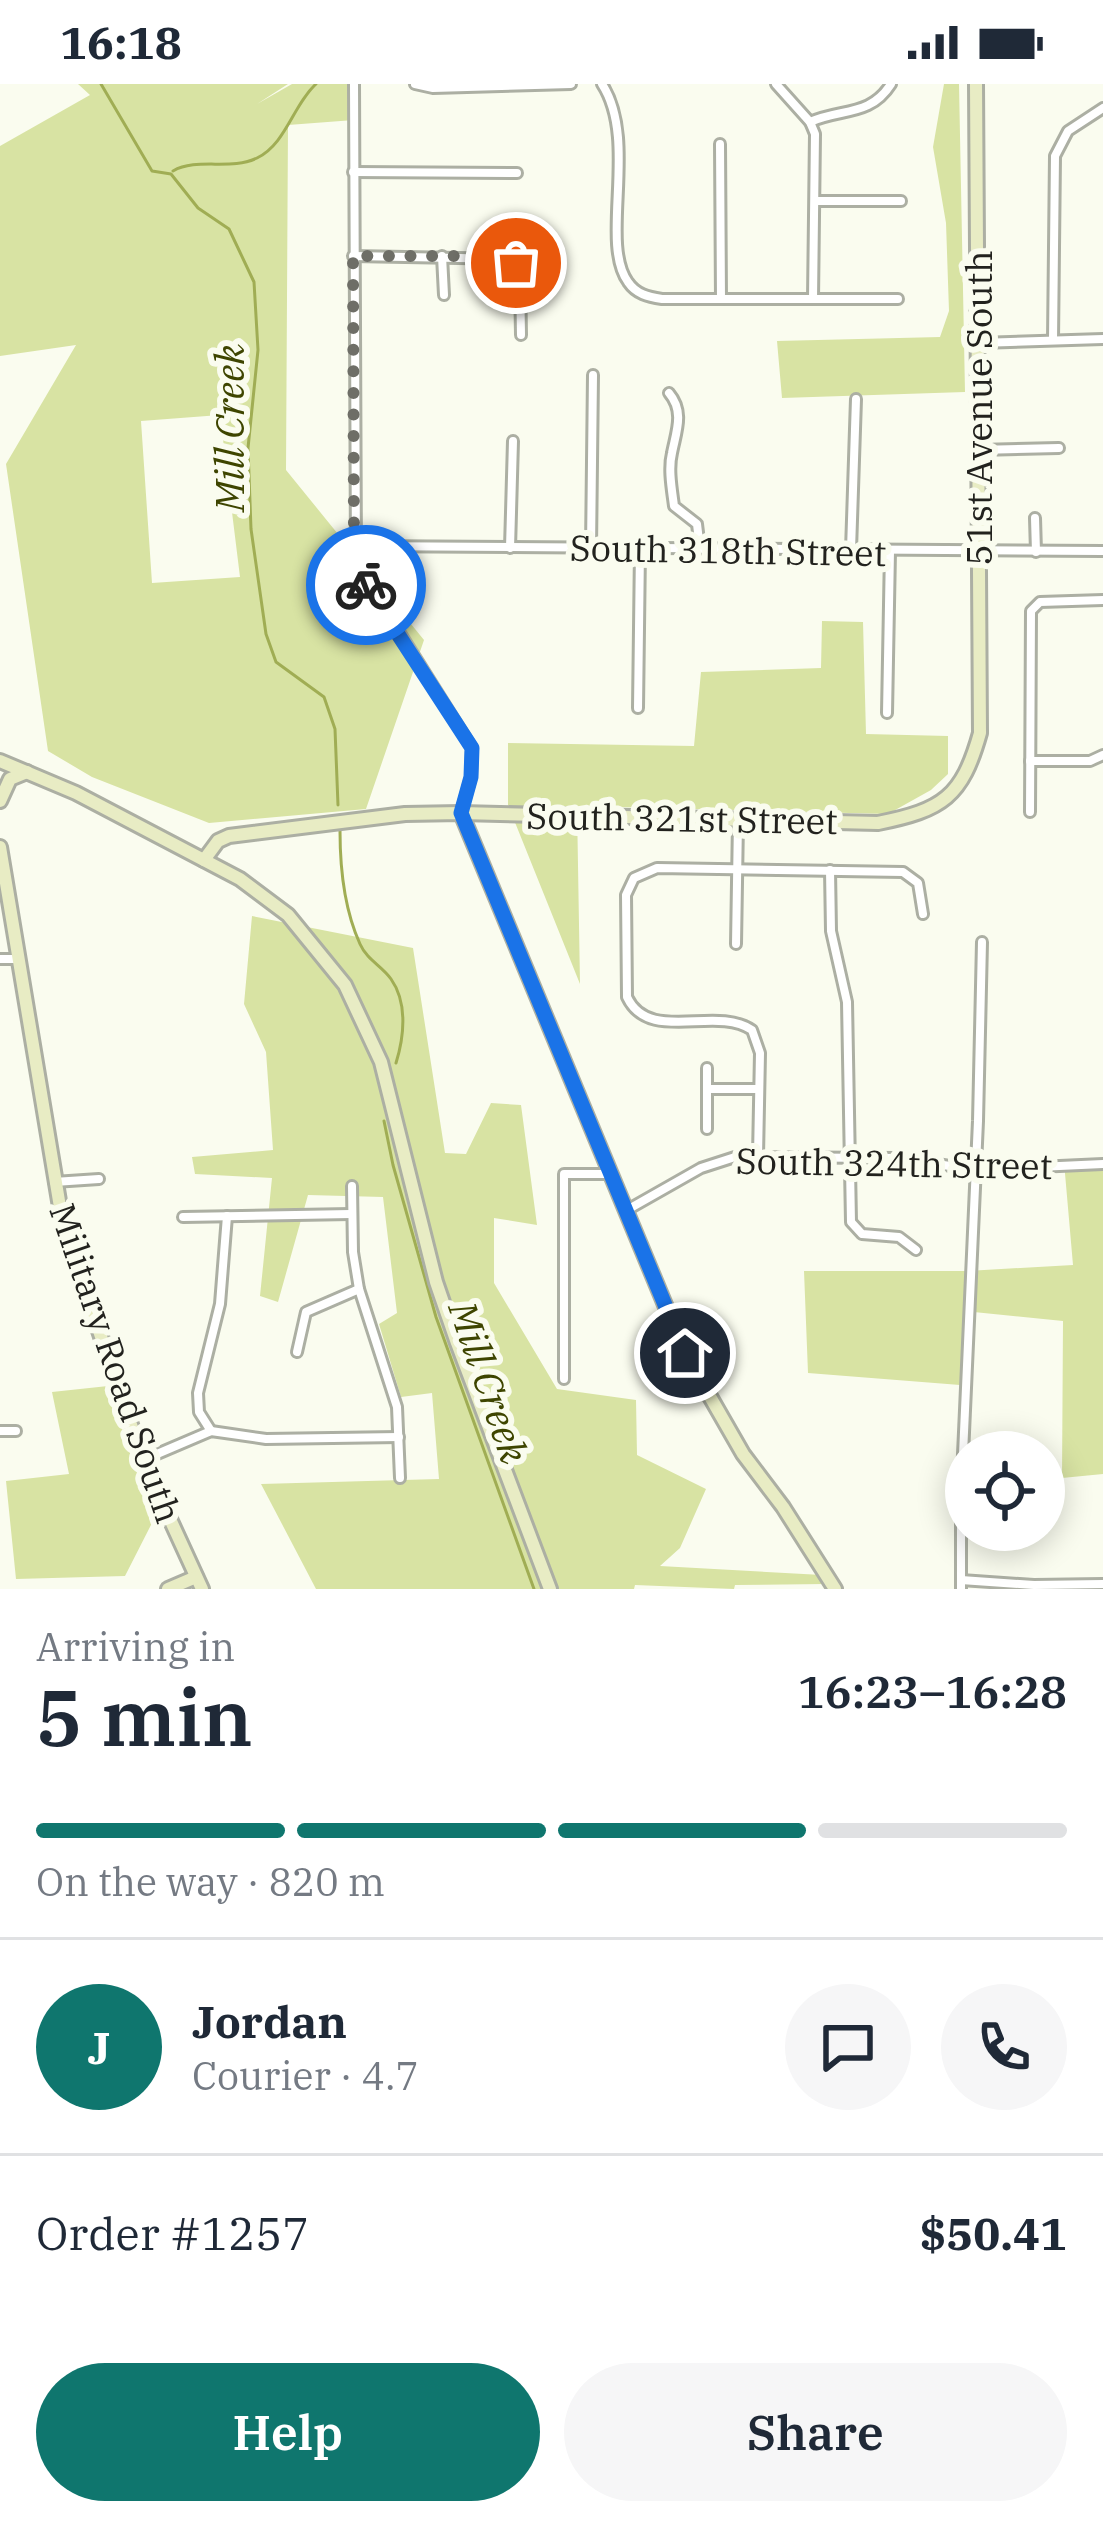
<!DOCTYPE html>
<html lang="en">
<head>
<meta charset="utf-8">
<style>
  :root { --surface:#fff; --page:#f6f6f7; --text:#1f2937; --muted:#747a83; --line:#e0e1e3; --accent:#0f766e }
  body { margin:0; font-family:"IBM Plex Serif",serif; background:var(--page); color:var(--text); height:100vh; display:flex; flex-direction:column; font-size:45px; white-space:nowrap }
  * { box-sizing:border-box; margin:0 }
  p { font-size:39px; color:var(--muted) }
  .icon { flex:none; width:66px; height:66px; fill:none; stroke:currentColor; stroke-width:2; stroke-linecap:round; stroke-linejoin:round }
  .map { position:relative; height:1505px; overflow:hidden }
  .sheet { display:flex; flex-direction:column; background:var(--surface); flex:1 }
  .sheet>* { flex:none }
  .buttons { position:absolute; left:945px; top:1347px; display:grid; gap:24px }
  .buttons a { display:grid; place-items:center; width:120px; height:120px; border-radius:50%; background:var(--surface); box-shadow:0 6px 30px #0003; font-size:60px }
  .pin { position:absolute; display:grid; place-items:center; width:102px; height:102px; color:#fff; margin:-51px; border:6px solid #fff; border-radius:50%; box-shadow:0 3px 12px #0007 }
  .courier { position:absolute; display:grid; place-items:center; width:120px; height:120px; margin:-60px; border:9px solid #1a73e8; border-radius:50%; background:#fff; color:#222; box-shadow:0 3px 15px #0007 }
  .overview em { font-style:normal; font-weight:600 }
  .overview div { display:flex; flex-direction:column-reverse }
  .overview { display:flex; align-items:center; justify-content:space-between; height:204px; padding:0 36px }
  h1 { font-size:78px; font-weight:600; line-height:90px }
  .bar { display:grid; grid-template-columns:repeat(4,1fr); gap:18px 12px; align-content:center; height:144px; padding:0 36px }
  .bar i { height:15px; border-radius:9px; background:var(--line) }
  .bar .active { background:var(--accent) }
  .bar p { grid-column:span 4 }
  .line { display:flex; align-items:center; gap:30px; padding:0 36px; border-top:3px solid var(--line) }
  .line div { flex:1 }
  .round { display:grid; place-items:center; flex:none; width:126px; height:126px; border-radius:63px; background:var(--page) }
  .primary-button { display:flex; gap:24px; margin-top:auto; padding:24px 36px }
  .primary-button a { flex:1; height:138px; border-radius:72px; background:var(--accent); color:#fff; font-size:48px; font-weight:600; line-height:138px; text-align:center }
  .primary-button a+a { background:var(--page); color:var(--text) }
  .status { display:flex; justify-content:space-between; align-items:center; height:84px; padding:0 60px; background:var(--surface); direction:ltr }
  .status svg { height:33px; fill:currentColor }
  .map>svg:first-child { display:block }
</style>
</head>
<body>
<div class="status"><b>16:18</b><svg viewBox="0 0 49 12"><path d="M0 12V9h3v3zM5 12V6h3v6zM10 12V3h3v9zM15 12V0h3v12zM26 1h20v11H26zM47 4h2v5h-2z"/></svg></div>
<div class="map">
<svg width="1103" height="1505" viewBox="0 0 1103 1505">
  <rect width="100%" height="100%" fill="#fafcef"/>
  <g fill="#d8e3a3" fill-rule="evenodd">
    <path d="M78,0H288L257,20L292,0H354V36L288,41L286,386L424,556L366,725L209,739L92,693L48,667L6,380L76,261L0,272V62L90,11ZM220,331L240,493L152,499L141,337Z"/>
    <path d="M944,0H959L965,308L782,314L777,257L940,253L949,227L946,139L933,63Z"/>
    <path d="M822,537L863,538L866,650L948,652V690L931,706L888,730L577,722L580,900L508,721V659L694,662L701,588L821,584Z"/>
    <path d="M252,832L413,864L445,1069L466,1070L491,1019L521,1021L537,1141L494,1134V1199L557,1305L636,1316L637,1371L706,1405L680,1464L660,1482L822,1491L825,1500L735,1501L734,1505L635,1501L634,1505H316L261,1400L439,1395L432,1309L401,1313L379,1240L397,1229L383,1113L308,1111L278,1218L260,1212L272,1094L195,1090L192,1073L273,1066L266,968L244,920Z"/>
    <path d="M1103,1076V1390L1062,1394L1063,1237L964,1227L960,1301L808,1289L804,1187H967L1073,1181L1064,1078Z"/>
    <path d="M108,1302L153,1437L125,1492L16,1495L6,1397L69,1390L52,1308Z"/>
  </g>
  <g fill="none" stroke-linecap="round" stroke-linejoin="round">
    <g stroke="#a0ad54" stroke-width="3">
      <path d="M101,0L152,87L171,90L198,124L229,145L254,198L258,266L248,364L251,445L266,550L276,578L324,613L335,645L338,721"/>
      <path d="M173,87C197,73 231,87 257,74C286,60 293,21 316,0"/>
      <path d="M340,747C340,785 344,825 360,860C367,876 382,882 391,895C408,919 404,953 396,979"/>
      <path d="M384,1037L393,1081L436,1233L534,1505"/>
    </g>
    <defs>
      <g id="street">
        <path d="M354,0L356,479L472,664L471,693L461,729"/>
        <path d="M415,0L433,4L571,0"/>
        <path d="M602,0C639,57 599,158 628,198C636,210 648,213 662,215H898"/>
        <path d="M776,0L810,38L815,50L813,215"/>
        <path d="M810,38C841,24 870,33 891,0"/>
        <path d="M720,60L721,215"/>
        <path d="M353,88L517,89"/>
        <path d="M815,117H901"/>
        <path d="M353,172L512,175L520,193L521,251"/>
        <path d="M442,172L444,211"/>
        <path d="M1053,256L1055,72L1068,47L1103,24"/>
        <path d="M979,259L1103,255"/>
        <path d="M669,309C685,328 676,348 672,369C668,385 672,406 674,422L697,440L700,465"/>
        <path d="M978,366L1059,364"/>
        <path d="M1035,434L1036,468"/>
        <path d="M354,462L1103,467"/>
        <path d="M510,464L513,357"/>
        <path d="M591,464L593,291"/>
        <path d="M851,466L856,315"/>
        <path d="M638,624L640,465"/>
        <path d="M887,629L890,467"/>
        <path d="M1030,677H1090L1103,671"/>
        <path d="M1030,728L1031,527L1040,518L1103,516"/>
        <path d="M830,786L831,847L847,918L851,1138L862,1150L899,1153L916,1166"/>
        <path d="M736,860L738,737"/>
        <path d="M0,875H18"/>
        <path d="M707,984V1045"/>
        <path d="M707,1005H759"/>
        <path d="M758,1072L760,969L752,946C715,921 649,960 627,913L626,811L634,794L657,784L903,788L918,799L923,830"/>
        <path d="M54,1098L99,1095"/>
        <path d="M352,1102L353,1168L359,1205L397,1323L400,1394"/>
        <path d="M627,1126L701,1084L735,1073L899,1074L975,1086L1103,1080"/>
        <path d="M183,1133L351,1130"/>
        <path d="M297,1268L306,1228L359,1205"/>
        <path d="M564,1295V1090H609"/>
        <path d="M0,1347H16"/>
        <path d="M211,1347L199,1328L198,1309L220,1220L227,1132"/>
        <path d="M143,1376L211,1347L266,1355L399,1353"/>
        <path d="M961,1496L1034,1501L1103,1500"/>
        <path d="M961,1505V1415L978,1037L982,858"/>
      </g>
      <g id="secondary">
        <path d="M0,677L76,709L240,795L288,831L345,901L381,978L436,1198L457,1259L550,1505"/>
        <path d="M0,717L10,695L27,688"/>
        <path d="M461,729L685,1269L743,1370L783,1423L835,1505"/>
        <path d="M0,763L63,1141L143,1376L202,1505"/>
        <path d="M204,776L218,757L229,752L405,730L461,729L878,739C943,726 962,713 980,649L976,0"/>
        <path d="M168,1505L196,1493"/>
      </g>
    </defs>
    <use href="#street" stroke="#acafa3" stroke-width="14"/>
    <use href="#secondary" stroke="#acafa3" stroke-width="18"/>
    <use href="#street" stroke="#fff" stroke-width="8"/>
    <use href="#secondary" stroke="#e8ecc4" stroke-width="12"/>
  </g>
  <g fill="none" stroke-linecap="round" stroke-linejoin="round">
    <path stroke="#6e6e67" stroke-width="12" stroke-dasharray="0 21.6" d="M366,501L356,479L354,462L353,172H493L516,179"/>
    <path stroke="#1a73e8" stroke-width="15" d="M366,501L472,664L471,693L461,729L685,1269"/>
  </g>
  <g text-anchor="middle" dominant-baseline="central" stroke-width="12" stroke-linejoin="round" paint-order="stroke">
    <g font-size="36" fill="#22221e" stroke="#fafcef">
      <text transform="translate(978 324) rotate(-90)">51st Avenue South</text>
      <text transform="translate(728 466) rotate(1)">South 318th Street</text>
      <text transform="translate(682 734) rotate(1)">South 321st Street</text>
      <text transform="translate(894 1079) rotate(1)">South 324th Street</text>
      <text transform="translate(116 1279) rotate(71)">Military Road South</text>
    </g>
    <g font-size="39" font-style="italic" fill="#3e4500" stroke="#fafcef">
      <text transform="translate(229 344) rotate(-90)">Mill Creek</text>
      <text transform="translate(489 1298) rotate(71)">Mill Creek</text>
    </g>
  </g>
</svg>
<div class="buttons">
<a><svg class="icon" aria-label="locate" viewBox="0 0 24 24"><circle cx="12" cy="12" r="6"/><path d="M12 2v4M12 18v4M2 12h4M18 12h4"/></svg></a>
</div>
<div class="pin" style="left:516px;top:179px;background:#ea580c"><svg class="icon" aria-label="bag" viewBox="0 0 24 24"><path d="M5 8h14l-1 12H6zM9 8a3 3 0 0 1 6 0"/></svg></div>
<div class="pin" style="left:685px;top:1269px;background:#1f2937"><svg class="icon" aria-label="home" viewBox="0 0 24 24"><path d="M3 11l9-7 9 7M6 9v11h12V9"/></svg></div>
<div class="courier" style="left:366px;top:501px"><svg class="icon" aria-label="bike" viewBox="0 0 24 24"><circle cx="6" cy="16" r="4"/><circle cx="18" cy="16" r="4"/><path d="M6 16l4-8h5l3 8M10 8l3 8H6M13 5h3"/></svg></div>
</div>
<section class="sheet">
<div class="overview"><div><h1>5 min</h1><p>Arriving in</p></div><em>16:23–16:28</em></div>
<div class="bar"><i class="active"></i><i class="active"></i><i class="active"></i><i></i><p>On the way · 820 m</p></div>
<div class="line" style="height:216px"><b class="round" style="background:var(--accent);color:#fff">J</b><div><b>Jordan</b><p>Courier · 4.7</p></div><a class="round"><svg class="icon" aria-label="chat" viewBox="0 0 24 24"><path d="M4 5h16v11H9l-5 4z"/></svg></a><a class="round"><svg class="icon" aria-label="phone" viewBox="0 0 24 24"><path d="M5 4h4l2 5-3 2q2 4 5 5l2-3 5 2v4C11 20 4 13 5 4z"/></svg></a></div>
<div class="line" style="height:156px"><div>Order #1257</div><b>$50.41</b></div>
<div class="primary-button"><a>Help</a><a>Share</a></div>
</section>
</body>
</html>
